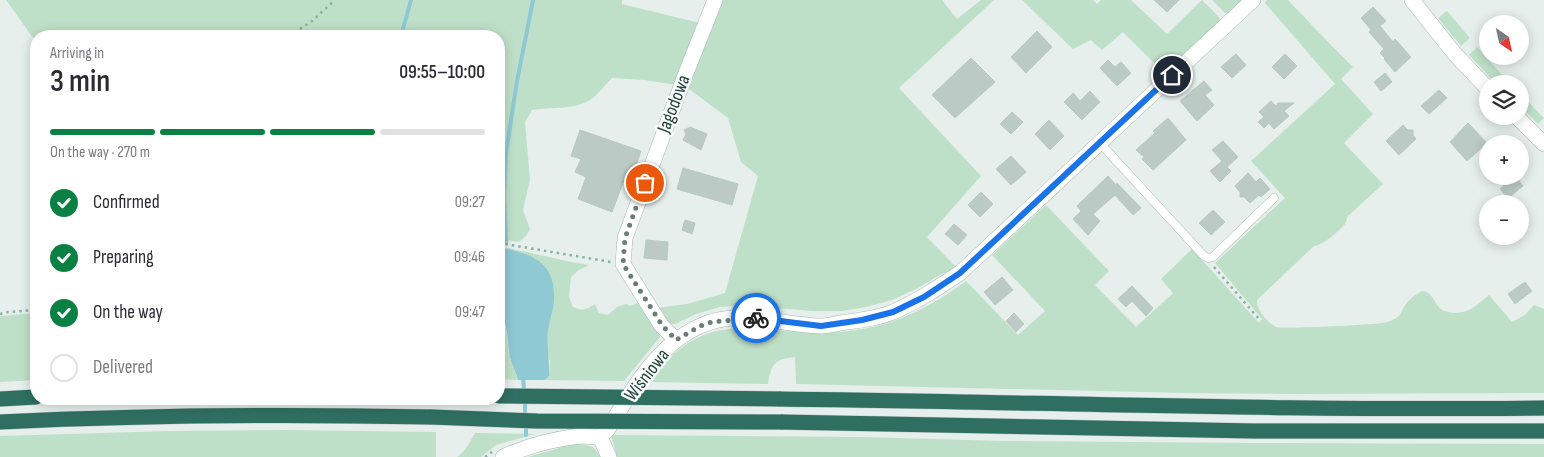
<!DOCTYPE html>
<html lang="en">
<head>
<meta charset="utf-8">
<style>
  :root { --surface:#fff; --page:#f7f7f7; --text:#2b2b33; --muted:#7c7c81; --line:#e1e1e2; --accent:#0b8043 }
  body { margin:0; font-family:"Sofia Sans Condensed",sans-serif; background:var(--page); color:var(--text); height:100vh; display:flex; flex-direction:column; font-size:19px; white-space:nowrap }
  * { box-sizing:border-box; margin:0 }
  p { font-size:16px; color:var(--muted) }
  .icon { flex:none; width:28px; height:28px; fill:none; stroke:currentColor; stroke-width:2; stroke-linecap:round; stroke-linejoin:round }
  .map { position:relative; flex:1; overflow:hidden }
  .side { position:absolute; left:30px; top:30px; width:475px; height:375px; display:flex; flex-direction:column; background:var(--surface); border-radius:20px; box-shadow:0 2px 12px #0003 }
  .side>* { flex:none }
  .needle { width:32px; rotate:146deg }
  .fabs { position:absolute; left:1479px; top:15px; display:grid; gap:10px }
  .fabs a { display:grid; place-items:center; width:50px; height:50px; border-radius:50%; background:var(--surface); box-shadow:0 2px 12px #0003; font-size:25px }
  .pin { position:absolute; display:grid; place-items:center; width:42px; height:42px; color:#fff; margin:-21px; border:2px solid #fff; border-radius:50%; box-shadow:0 1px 5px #0007 }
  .courier { position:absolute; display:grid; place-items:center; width:50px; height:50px; margin:-25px; border:4px solid #1a73e8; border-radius:50%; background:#fff; color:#222; box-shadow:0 1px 6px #0007 }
  .headline em { font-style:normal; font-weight:600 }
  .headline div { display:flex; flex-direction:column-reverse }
  .headline { display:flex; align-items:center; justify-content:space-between; height:85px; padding:0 20px }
  h1 { font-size:32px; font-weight:600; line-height:38px }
  .bar { display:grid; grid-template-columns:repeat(4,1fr); gap:8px 5px; align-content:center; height:60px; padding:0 20px }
  .bar i { height:6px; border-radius:4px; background:var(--line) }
  .bar .active { background:var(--accent) }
  .bar p { grid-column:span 4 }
  ol { padding:0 20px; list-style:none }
  li { display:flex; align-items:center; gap:15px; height:55px }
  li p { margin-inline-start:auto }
  li .icon { padding:5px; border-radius:50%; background:var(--accent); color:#fff; stroke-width:4 }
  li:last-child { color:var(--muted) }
  li i { width:28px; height:28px; border:2px solid var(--line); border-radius:50% }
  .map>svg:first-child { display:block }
</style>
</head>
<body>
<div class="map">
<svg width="1544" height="457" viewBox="0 0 1544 457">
  <rect width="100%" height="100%" fill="#e6efeb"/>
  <g fill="#bfe0c8">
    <path d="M6,0H622V4L700,23L676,85L645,80L612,78C606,84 600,92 593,98C578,110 551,107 532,110L525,122L530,180L523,210L530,229L526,236L519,242L499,239V36H36V42Z"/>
    <path d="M720,0H942L957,19L981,0H994L899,88L981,176L927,237L957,268L940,275L918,288L892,300L866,307L842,311H812L743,305L720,307L696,314L675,324H670L656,308L687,304L725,293L758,176L741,162L728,118L685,86Z"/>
    <path d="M1022,0H1093L1097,4L1101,0H1131L1167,34L1202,0L1218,16L1221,21L1165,74L1123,32L1102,50L1091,40L1073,49Z"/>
    <path d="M1212,0H1245L1231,13H1225Z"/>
    <path d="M1267,0H1288L1327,41L1353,67L1341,79L1373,114L1344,143L1383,184L1348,216C1347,218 1346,222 1345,224C1339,231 1322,246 1314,246L1257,300C1256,309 1267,322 1276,327C1281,329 1379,325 1387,322C1392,321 1397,318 1400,315C1405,303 1411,297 1422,291C1431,292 1433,299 1438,306C1441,310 1444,311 1448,312C1466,316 1476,306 1489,295L1512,322L1525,315L1534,305L1544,309V393L1300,394L1184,393L796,384L795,357C775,359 771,364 768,384L649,382C709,300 758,338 840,332C889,328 927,310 966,281L1018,335L1045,311L992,255L1046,205L1109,271L1095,285L1136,327L1173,293L1161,279L1192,249L1259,323L1262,319L1215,263L1285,198L1251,161L1335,84L1265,3Z"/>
    <path d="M1447,11L1470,38L1461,46L1438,18Z"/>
    <path d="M1477,47L1505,78L1499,84H1496L1469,55Z"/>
    <path d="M1520,94L1544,118L1538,124L1520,106Z"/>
    <path d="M499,246L567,261L589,265L579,270L571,277L569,297L573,307C582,311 587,310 595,304L599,313L608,315L617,307L626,304L630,306L640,302L657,330L660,337L624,381L545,380L549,376L550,362L546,347L548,330L517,251L499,247Z"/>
    <path d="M499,312C509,324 506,342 510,357C512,365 516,372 518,380L499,379Z"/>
    <path d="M36,313V380L0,382V316Z"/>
    <path d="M285,430L436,432V457H0V436L169,431Z"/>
    <path d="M475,433L535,434L496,445L481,457H457C466,451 470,442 475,433Z"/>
    <path d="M611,435L862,437L1003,441L1256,443L1544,444V457H617Z"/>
    <path d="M576,443L593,447L601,457H528Z"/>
  </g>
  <path fill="#8ec9d4" d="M499,247C528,253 554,260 554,295C555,306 550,318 548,330C546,346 550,360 549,376L545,380H518C516,372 512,365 510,357C507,342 509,324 499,312Z"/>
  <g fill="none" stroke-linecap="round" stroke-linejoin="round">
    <g stroke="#8ec9d4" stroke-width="4">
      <path d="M401,36L411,0"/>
      <path d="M506,243L504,196L506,153L517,81L533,0"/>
      <path d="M523,374L524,392"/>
      <path d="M525,399V417"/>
      <path d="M526,424V435"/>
    </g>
  </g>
  <g fill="#bbcac4" stroke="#b8c9c2">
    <path d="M1154,0H1179L1167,12Z"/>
    <path d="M1373,7L1386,21L1380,26L1393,42L1395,39L1411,57L1395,72L1384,59L1385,58L1380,53L1384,49L1369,32L1371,30L1361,18Z"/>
    <path d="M1037,31L1052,47L1026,73L1011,57Z"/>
    <path d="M1236,54L1246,65L1232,78L1221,67Z"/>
    <path d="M1285,54L1297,66L1284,79L1272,67Z"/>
    <path d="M971,58L995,82L955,118L932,95Z"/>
    <path d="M1108,60L1115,67L1121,62L1131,73L1117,86L1100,68Z"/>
    <path d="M1385,73L1392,82L1381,91L1374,82Z"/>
    <path d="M1204,81L1212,90L1205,95L1214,105L1197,121L1180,101Z"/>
    <path d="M1439,90L1447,98L1429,114L1421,106Z"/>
    <path d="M1090,91L1100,102L1082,120L1064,102L1073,93L1080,101Z"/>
    <path d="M1271,101L1276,106L1278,103H1294L1284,111L1289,116L1274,129L1269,123L1264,128L1258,122L1264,117L1259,112Z"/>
    <path d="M1012,112L1023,122L1011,134L1000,124Z"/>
    <path d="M1168,118L1186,140L1153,170L1142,159L1144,157L1136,150L1155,133L1153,131Z"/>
    <path d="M1049,120L1064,136L1050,150L1035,134Z"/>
    <path d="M1468,123L1487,143L1467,161L1450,142Z"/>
    <path d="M1403,125L1408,130H1413V135L1416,139L1399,155L1386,141Z"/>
    <path d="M690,127L707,134L701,150L683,140L686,134L684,130Z"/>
    <path d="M580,130L641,151L632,177L626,175L612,212L578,199L586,177L575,172L581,159L571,156Z"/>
    <path d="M1223,141L1238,157L1227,167L1231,171L1220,182L1210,171L1222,161L1212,150Z"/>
    <path d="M1011,156L1026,172L1011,185L996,169Z"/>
    <path d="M683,168L738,184L732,205L677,189Z"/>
    <path d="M1248,173L1256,182L1260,178L1270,189L1261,197L1259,195L1250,203L1244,197H1240V192L1235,186Z"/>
    <path d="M1108,176L1116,185L1117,183L1141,208L1133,215L1115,195L1093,214L1100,221L1088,235L1073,219L1081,211L1077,206Z"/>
    <path d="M1495,176H1515L1523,186L1508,198L1500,189L1504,186Z"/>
    <path d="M981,192L993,204L980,217L968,205Z"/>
    <path d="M1213,210L1225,222L1211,235L1199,223Z"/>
    <path d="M685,220L695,223L692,234L682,230Z"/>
    <path d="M954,224L967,235L958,245L945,234Z"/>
    <path d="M646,240L668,242L667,260L644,258Z"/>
    <path d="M1002,277L1013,290L995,305L984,292Z"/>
    <path d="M1525,282L1532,291L1515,304L1508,294Z"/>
    <path d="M1132,286L1153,308L1146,316L1132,301L1126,307L1118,299Z"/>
    <path d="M1014,313L1024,324L1016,332L1006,321Z"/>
  </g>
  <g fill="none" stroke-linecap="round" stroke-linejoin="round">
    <defs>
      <path id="service" d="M1099,142L1204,256L1208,258L1213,257L1274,198"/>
      <g id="minor">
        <path d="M676,340L661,325L623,264L625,238L686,73L715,0"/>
        <path d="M600,437L609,457"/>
        <path d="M503,457C527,446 554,439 580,436C587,436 593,437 600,437L608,429C632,390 656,346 700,326C738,308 780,325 820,326C829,326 838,323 847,322C862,320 880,318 895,311C918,301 939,287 960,273L1253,0"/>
      </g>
      <g id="tertiary">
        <path d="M1412,0L1454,53L1488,89"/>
        <path d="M1516,116L1544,144"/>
      </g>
      <g id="motorway">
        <path d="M0,399L36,397"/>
        <path d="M779,399C1034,402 1289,411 1544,408"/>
        <path d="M0,422C144,415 287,414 431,417"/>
        <path d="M781,422L1254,431H1544"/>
      </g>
    </defs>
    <use href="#service" stroke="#a8b8b2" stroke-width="9"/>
    <use href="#minor" stroke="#a8b8b2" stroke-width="16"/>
    <use href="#tertiary" stroke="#a8b8b2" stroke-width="16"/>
    <use href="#motorway" stroke="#c2cac8" stroke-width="16"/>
    <g stroke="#86b3a5" stroke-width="2.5" stroke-dasharray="2.5 4" stroke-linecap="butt">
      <path d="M289,36L312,21L335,0"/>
      <path d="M499,243L611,262"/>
      <path d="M1214,267L1259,319"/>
      <path d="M0,314L8,312L36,310"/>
      <path d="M485,457L492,452"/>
    </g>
    <use href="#service" stroke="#fff" stroke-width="8"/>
    <use href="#minor" stroke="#fff" stroke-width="15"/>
    <use href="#tertiary" stroke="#fff" stroke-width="15"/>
    <use href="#motorway" stroke="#2f6f62" stroke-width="15"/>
    <defs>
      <g id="motorway-bridge">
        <path d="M499,396L779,399"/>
        <path d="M431,417L537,421L781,422"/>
      </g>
    </defs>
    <use href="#motorway-bridge" stroke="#c2cac8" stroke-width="16" stroke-linecap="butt"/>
    <use href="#motorway-bridge" stroke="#2f6f62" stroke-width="15"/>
  </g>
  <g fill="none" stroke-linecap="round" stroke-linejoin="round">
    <path stroke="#687f78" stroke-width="5" stroke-dasharray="0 9" d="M645,183L625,238L623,264L662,325L676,340L700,326L712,322L756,318"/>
    <path stroke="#1a73e8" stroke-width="6" d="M756,318L821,326L862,320L893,312L924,297L960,273L1172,75"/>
  </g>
  <g text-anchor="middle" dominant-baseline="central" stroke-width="5" stroke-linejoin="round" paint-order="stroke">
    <g font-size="19" fill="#24423a" stroke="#f7fbf9">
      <text transform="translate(674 104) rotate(-69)">Jagodowa</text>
      <text transform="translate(647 375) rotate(-52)">Wiśniowa</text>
    </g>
  </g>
</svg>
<div class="fabs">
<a><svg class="needle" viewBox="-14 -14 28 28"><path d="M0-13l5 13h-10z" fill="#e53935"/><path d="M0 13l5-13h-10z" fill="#7c7c81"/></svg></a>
<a><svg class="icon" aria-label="layers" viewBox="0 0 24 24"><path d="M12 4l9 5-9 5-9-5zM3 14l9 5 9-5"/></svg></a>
<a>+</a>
<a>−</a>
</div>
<div class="pin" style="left:645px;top:183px;background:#ea580c"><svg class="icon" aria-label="bag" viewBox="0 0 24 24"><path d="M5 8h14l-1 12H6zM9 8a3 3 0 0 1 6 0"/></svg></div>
<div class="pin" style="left:1172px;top:75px;background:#1f2937"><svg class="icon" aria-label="home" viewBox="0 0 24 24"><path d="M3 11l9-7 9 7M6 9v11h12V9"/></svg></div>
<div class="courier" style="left:756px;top:318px"><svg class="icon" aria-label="bike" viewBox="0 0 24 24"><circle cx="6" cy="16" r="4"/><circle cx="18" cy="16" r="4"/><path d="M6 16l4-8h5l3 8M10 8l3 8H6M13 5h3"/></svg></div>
<section class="side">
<div class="headline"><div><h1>3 min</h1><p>Arriving in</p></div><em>09:55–10:00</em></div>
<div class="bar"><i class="active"></i><i class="active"></i><i class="active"></i><i></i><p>On the way · 270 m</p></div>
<ol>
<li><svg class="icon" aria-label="check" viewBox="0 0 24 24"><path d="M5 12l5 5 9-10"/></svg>Confirmed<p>09:27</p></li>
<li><svg class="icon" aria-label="check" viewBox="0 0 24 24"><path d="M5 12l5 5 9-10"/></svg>Preparing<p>09:46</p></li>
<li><svg class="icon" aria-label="check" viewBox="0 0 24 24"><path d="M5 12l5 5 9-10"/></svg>On the way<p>09:47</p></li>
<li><i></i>Delivered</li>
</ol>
</section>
</div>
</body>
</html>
